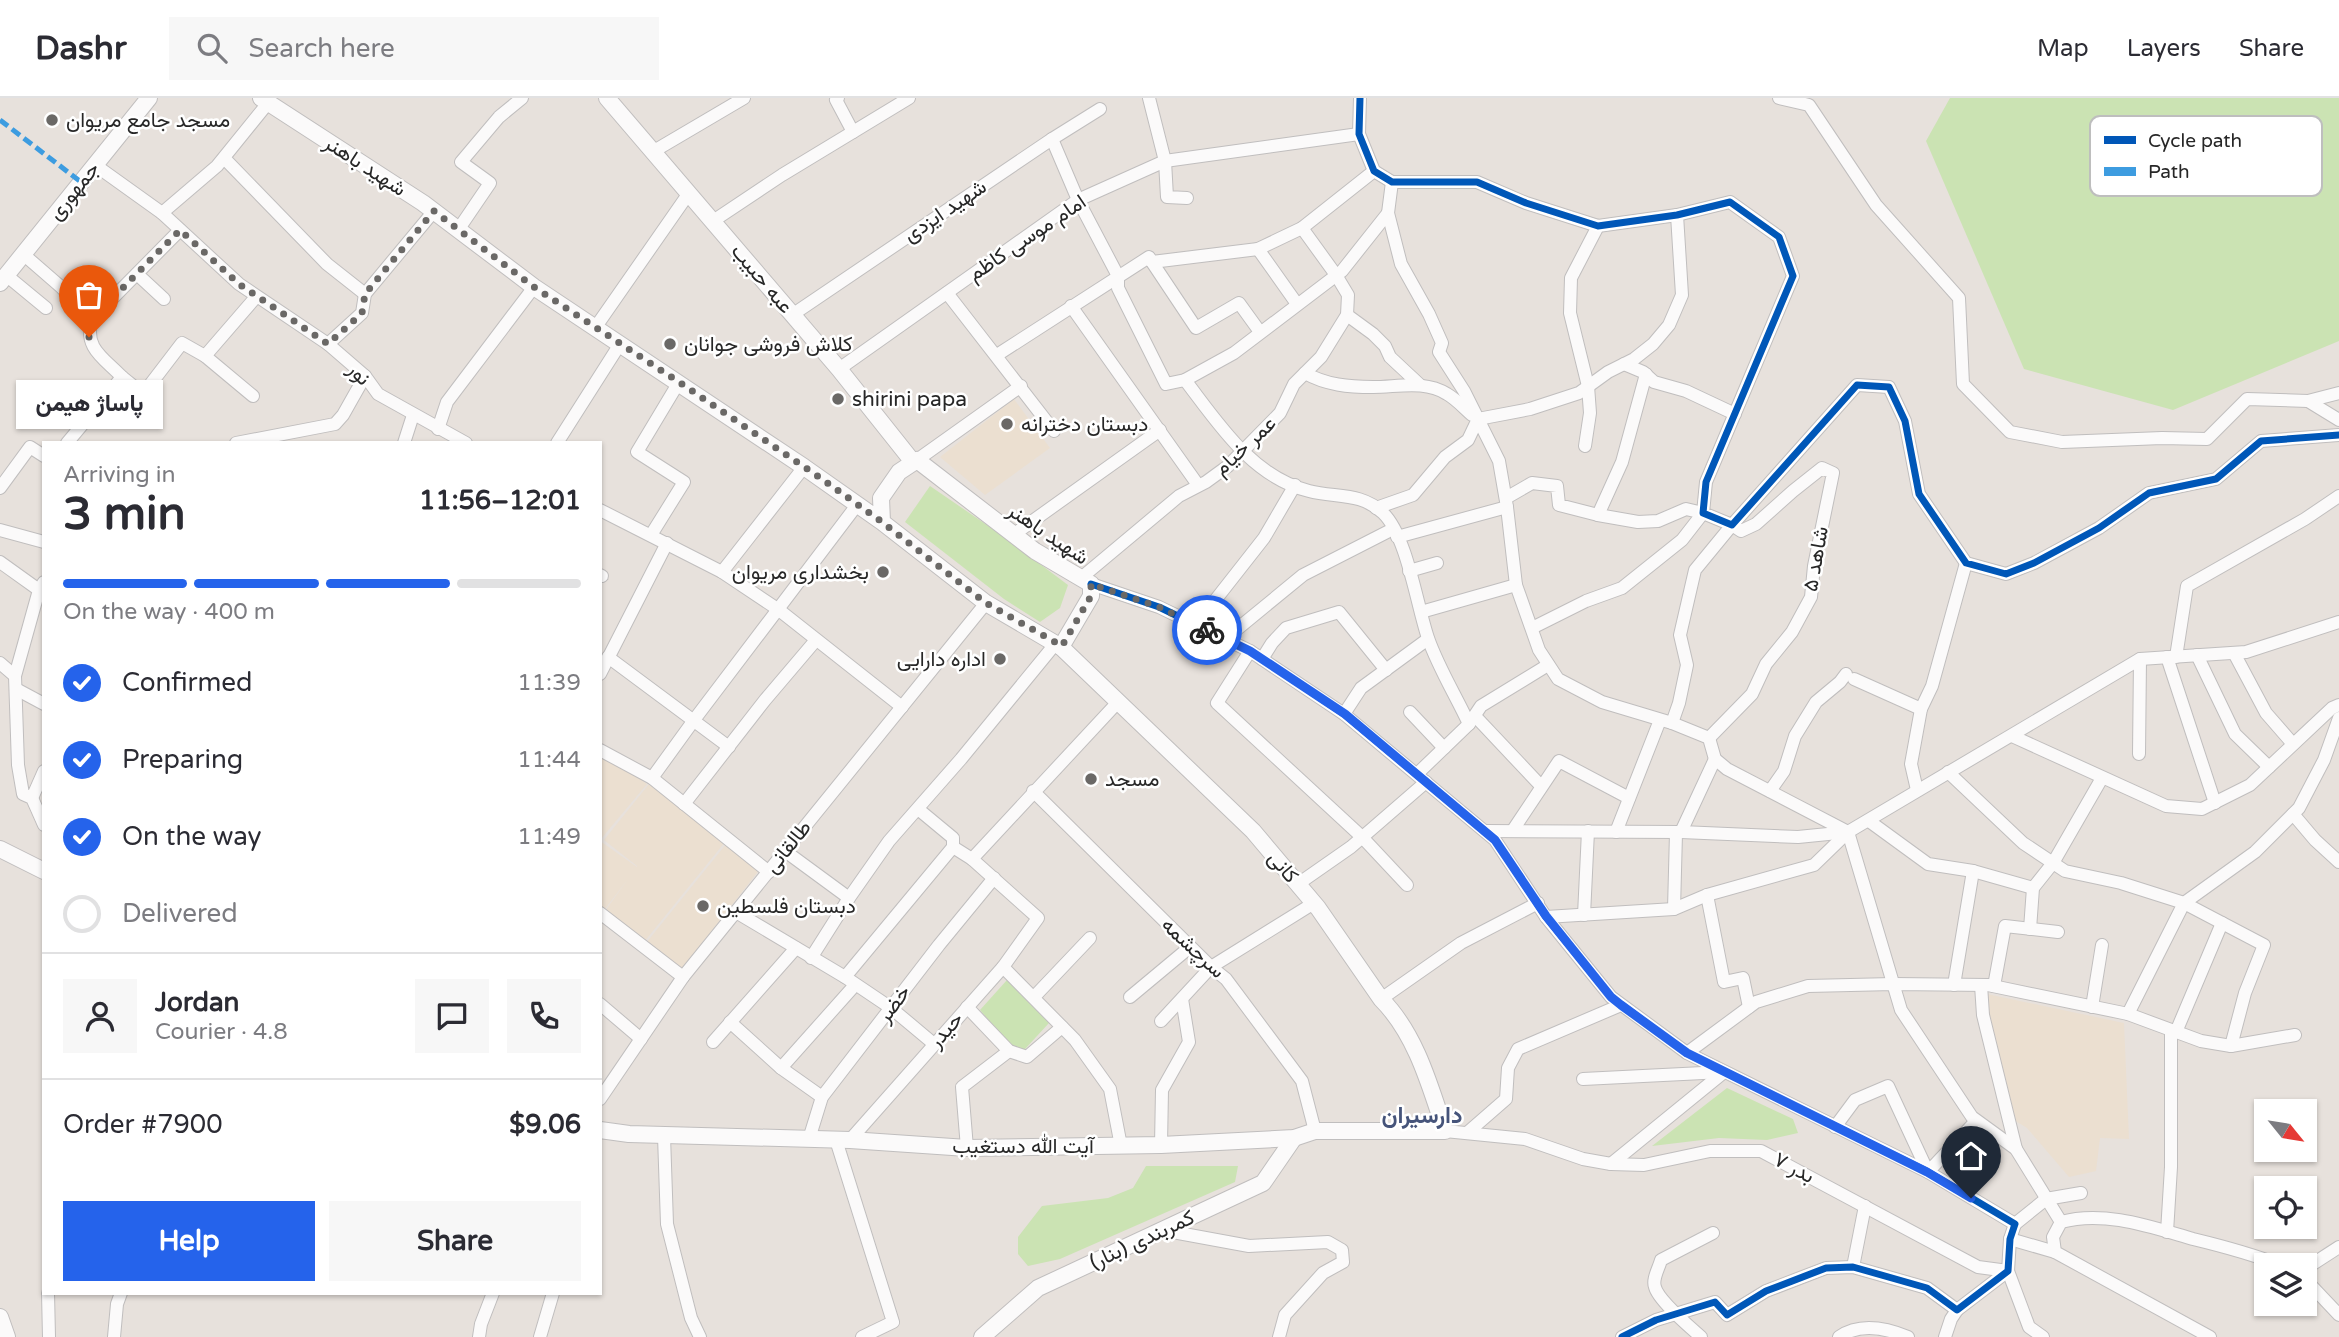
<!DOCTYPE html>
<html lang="en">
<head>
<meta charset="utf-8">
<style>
  :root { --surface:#fff; --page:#f7f7f7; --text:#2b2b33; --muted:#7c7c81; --line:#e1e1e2; --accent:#2563eb }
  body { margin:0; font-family:"Varela Round",Vazirmatn,sans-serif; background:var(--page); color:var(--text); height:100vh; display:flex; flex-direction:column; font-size:26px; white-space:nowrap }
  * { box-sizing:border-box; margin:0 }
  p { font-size:23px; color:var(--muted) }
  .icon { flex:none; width:38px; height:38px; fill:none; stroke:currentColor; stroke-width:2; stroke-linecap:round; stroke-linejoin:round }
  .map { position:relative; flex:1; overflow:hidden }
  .drawer { position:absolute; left:42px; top:343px; width:560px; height:854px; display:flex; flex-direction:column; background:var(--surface); border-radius:0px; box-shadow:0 2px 5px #0004 }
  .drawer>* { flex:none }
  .needle { width:46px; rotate:120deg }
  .fabs { position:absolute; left:2254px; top:1001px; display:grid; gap:14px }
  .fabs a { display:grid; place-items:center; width:63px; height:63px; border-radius:0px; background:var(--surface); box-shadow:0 2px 5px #0004; font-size:35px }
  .pin { position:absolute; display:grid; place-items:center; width:60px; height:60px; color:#fff; margin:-72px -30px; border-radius:50% 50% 50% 0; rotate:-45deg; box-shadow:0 0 7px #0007 }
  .pin .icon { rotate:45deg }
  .courier { position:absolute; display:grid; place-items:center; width:70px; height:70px; margin:-35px; border:5px solid #2563eb; border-radius:50%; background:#fff; color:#222; box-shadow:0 2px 9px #0007 }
  .bubble { position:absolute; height:49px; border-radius:0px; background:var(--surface); box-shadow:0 2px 5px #0004; font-size:23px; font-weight:800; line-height:49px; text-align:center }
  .summary em { font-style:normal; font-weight:800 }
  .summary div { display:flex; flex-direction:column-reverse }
  .summary { display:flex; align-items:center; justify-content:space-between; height:119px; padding:0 21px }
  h1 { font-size:46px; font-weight:800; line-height:52px }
  .bar { display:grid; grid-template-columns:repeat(4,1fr); gap:10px 7px; align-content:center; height:84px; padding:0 21px }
  .bar i { height:9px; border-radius:5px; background:var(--line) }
  .bar .on { background:var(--accent) }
  .bar p { grid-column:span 4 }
  .line { display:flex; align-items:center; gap:18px; padding:0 21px; border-top:2px solid var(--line) }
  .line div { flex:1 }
  .round { display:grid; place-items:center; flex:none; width:74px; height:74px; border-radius:0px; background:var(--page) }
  ol { padding:0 21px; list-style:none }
  li { display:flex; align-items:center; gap:21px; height:77px }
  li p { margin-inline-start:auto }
  li .icon { padding:7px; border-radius:50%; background:var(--accent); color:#fff; stroke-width:4 }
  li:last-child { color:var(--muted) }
  li i { width:38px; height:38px; border:4px solid var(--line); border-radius:50% }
  .action { display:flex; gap:14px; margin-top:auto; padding:14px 21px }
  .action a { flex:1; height:80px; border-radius:0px; background:var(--accent); color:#fff; font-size:28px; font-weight:800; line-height:80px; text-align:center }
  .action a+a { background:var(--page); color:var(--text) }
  header { display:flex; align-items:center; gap:42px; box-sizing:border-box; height:98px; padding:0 35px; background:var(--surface); border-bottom:2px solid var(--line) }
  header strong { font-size:33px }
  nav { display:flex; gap:38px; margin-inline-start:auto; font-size:24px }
  .search { width:490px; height:63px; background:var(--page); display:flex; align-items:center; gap:18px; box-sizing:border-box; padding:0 24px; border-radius:0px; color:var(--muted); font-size:26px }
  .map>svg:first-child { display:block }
</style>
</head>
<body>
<header>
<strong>Dashr</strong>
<div class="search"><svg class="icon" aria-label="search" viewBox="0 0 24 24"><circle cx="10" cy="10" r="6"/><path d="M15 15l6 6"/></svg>Search here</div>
<nav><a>Map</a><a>Layers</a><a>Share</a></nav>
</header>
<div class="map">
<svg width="2339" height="1239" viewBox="0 0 2339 1239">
  <rect width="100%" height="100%" fill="#e7e1dc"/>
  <g fill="#ebdfd0">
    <path d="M1014,301L1050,350L985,397L940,359Z"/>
    <path d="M600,651L647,686L600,742Z"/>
    <path d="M649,686L725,744L644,844L605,813L628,781L605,811L600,807V743L637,769V768L604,742Z"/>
    <path d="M727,745L760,771L681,872L646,845Z"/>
    <path d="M1987,896L2124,925L2129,1041L2100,1040L2096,1073L2069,1079L2027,1030L2014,1022L1989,925Z"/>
  </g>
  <g fill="#cbe3b3">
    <path d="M1950,0H2339V243L2173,312L2024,271L1926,43Z"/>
    <path d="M930,388L1000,436L1068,487L1060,510L1040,524L1004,501L905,424Z"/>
    <path d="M1007,882L1049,925L1025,951H1013L980,912Z"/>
    <path d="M1727,990L1793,1021L1798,1035L1767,1042L1719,1040L1652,1048Z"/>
    <path d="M1146,1068H1238L1235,1084L1060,1161L1028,1168L1018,1156V1139L1042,1108L1108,1100L1133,1090Z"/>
  </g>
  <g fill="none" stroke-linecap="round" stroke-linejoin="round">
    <defs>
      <g id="minor">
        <path d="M838,0L836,2L853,34"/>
        <path d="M1149,0L1165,63L1167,99L1187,100"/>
        <path d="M1360,0L1359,36L1374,73L1392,84H1477L1526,105L1598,128L1677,117L1730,104L1779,139L1793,178L1706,384L1703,415L1732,427L1857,287L1889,289L1905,323L1919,396L1966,465L2006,476L2034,465L2099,430L2149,395L2216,381L2261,343L2339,337"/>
        <path d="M1779,0L1809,7L1876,107L1959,200L1963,286L2010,334L2062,344L2162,340L2207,341L2247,301L2308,303L2339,322"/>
        <path d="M1052,41L1078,102L1118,178V190L1166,286L1185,282L1234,255L1342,173L1388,115"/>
        <path d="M654,53L744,0"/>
        <path d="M224,60L327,166L365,196"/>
        <path d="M95,67L162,115L239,186L328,246L365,278L378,296L466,345"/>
        <path d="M1392,84L1388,115L1401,166L1429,216L1442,245L1439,254L1464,293L1499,363L1507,409L1516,487L1539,552L1558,581L1602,604L1672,625L1709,640L1715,661L1727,671L1848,734L1901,912L1972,1019L2016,1051L2061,1124"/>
        <path d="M162,115L217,68L268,5"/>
        <path d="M713,123L782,77L909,0"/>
        <path d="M458,132L490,85L461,64L499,19L522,0"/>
        <path d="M1258,151L1297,206"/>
        <path d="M23,156L61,189L92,221C83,250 104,260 122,279"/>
        <path d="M1152,164L1196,230L1239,205L1260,234"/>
        <path d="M137,176L164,201"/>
        <path d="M6,177L46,210"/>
        <path d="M947,195L1054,333"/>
        <path d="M1071,208L1198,387"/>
        <path d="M792,217L1052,41L1100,11"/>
        <path d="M1347,217L1373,236L1385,248L1390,259L1420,287"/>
        <path d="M92,221L180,132"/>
        <path d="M595,230L689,95"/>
        <path d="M328,246L362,215L365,196L434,113"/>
        <path d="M997,257L1149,159L1152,164L1258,151L1302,130L1374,73"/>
        <path d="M205,258L253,298"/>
        <path d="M1624,266L1643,274L1654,284L1686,293L1735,316"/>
        <path d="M839,271L1078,102L1165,63L1359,36"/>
        <path d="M1305,275C1326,287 1349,289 1373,289C1398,289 1425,282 1447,296C1456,301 1464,310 1472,317"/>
        <path d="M1185,282C1218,325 1252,379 1309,393C1336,400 1361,394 1383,415C1407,438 1417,508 1428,540C1438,569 1456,598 1469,626"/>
        <path d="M2308,303L2339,295"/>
        <path d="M1478,321L1530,311L1579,295L1608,274L1634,261L1653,246L1669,227L1682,197L1677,117"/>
        <path d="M438,331L447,304L534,189"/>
        <path d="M67,345L122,279L143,296L182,245L205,258L256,199"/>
        <path d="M236,345L335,326L343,317L365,278"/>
        <path d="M404,345L413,317"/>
        <path d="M557,345L620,246"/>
        <path d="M1585,348L1590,315L1588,288L1570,215L1571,180L1598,128"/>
        <path d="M917,362L1021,288"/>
        <path d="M0,390L30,349L44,358"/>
        <path d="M1506,400L1532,385L1557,388L1559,407L1598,417L1638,424L1658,423L1686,411L1703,415L1682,442L1622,490L1586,503L1532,530"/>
        <path d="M1376,410L1413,397L1445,359L1468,342L1478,321"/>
        <path d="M600,412L722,474L779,512L902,609"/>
        <path d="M1598,417L1622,364L1646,276"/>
        <path d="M0,432L44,444"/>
        <path d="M651,437L684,384L637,354L679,284"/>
        <path d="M1013,437L1160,332"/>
        <path d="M1397,439L1507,409"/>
        <path d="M0,464L39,492"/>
        <path d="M1409,473L1437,465"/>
        <path d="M722,474L804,369"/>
        <path d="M600,477L602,478"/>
        <path d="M1081,480L1179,398L1206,384L1228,368L1280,315L1294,286L1321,259L1347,217L1348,197L1336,177L1302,130"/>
        <path d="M44,484L39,492L15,578L18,667L23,696L32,700L44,727"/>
        <path d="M1091,486L1159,509L1250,553L1344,616L1495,742L1546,819L1611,899L1687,955L1928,1074L2015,1126L2010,1141L2008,1173L1957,1212L1927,1190L1853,1169L1826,1170L1766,1193L1727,1217L1715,1204L1656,1222L1622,1239"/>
        <path d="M1421,514L1516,487"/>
        <path d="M1194,525L1213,505L1264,440L1295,387"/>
        <path d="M1225,541L1303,477L1393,431"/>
        <path d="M1250,553L1217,605L1362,739L1407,787"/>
        <path d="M2234,555L2266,615L2293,646"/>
        <path d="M2197,557L2235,636L2269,669"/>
        <path d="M608,559L729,649"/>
        <path d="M2167,559L2215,705"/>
        <path d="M2176,559L2187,488L2305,421L2339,398"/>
        <path d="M1262,561L1272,545L1286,530L1339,514L1386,572"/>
        <path d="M0,565L15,578"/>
        <path d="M600,576L667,445"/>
        <path d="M1854,581L1921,611"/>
        <path d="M16,591L44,606"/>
        <path d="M1410,614L1444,650"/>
        <path d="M1344,616L1361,590L1428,541"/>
        <path d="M1475,618L1541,688"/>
        <path d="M1672,625L1679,605L1687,567L1680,537L1695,472L1732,427L1741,433L1756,426L1793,393L1822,370L1833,375L1814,468L1811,499L1792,534L1766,566L1752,596L1709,640"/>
        <path d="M2012,638L2166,708L2202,711L2250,687L2332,610L2339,607"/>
        <path d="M600,652L652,680L769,774"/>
        <path d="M2139,656L2140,561"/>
        <path d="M1948,674L2023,745L2065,773L2121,785L2184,805L2264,847L2245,895L2231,948"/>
        <path d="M1417,676L1469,626L1481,608L1548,567"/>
        <path d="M652,680L694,622L857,407"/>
        <path d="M1917,692L1911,666L1921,611L1932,588L1966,465"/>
        <path d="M1033,693L1211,869L1226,881L1302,983L1315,1033"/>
        <path d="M1770,693L1784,673L1795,638L1816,604L1840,584L1846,576"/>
        <path d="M32,700L44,673"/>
        <path d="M684,706L765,602L816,542"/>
        <path d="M2293,716L2315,742L2339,764"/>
        <path d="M1869,723L1928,766L1973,773L2033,790"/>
        <path d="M1513,732L1559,663L1629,700"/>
        <path d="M1485,733L1681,734L1798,739L1848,734L2140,561L2246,554L2339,524"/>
        <path d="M1616,734L1660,622"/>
        <path d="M1681,734L1715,661"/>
        <path d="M785,753L849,800"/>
        <path d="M972,761L1118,604"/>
        <path d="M1298,786L1351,749L1426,684"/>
        <path d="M1707,797L1724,884L1743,880L1749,909"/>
        <path d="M1674,811L1676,735"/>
        <path d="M736,814L845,879L891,910L934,946"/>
        <path d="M600,815L683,879"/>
        <path d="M1584,817L1588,733"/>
        <path d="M1546,819L1674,811L1707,797L1814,767L1848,734"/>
        <path d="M2030,831L2033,790L2053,765L2102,680"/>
        <path d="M811,860L849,800L889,743L961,661L1056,545"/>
        <path d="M1003,869L1075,942L1110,991L1121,1048"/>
        <path d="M845,879L953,749"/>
        <path d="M1954,887L1973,773"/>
        <path d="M1981,887L1983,917L2016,1051"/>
        <path d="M1994,888L2005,828L2058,834"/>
        <path d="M1034,899L1090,840"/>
        <path d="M1130,899L1190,849"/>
        <path d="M1381,901L1461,845L1538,805"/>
        <path d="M600,906L641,941"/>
        <path d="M967,909L1009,953L1027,959L1062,929"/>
        <path d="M2092,909L2102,847"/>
        <path d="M2128,916L2184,805L2255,754L2299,710L2324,662L2339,620"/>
        <path d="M1161,923L1211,869L1314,805"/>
        <path d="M730,924L781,970L822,999"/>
        <path d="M2176,934L2222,825"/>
        <path d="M713,944L796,850"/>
        <path d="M1687,955L1756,904L1808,888L1893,886L1988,887L2128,916L2201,943L2231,948L2295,937"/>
        <path d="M781,970L855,887"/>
        <path d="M1583,981L1723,974"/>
        <path d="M600,1001L683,879L986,505"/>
        <path d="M1835,1029L1855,1002L1888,988L1928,1074L1976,1023"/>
        <path d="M1445,1033L1525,1041L1583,1061L1611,1066L1644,1067L1710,1053H1761L1978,1169L2008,1173L2029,1229L2043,1239"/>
        <path d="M1467,1035L1506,1001L1508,970L1518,951L1621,907"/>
        <path d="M664,1038L667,1126L691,1220L700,1239"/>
        <path d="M809,1041L822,999L939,847L994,780"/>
        <path d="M836,1042L893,1224L862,1239"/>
        <path d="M850,1042L1003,869L1038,820L972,761L953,749V740L918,711"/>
        <path d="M1161,1047L1162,992L1189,944L1182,901"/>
        <path d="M967,1050L962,989L1009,953"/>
        <path d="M1611,1066L1724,974"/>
        <path d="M2015,1126L2046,1101L2081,1095"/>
        <path d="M1162,1132L1249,1148L1328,1144L1342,1152L1343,1164L1323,1175L1285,1217L1279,1239"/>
        <path d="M2167,1134L2171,1069V932"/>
        <path d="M2010,1141L2055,1154"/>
        <path d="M1853,1169L1865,1108"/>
        <path d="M2305,1171L2339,1149"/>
        <path d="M2305,1181L2339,1217"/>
        <path d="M48,1195L49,1239"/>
        <path d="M114,1239L117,1206L121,1195"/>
        <path d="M479,1239L481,1226L493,1195"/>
        <path d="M540,1239L553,1195"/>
        <path d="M1701,1239C1690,1229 1658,1202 1655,1189C1652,1181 1659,1170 1661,1162L1713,1135"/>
        <path d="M1839,1239C1859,1225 1886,1230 1908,1239"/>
        <path d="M1945,1239L1951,1221L1957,1212"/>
        <path d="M2210,1239L2055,1154L2053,1139L2061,1124C2104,1112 2151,1129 2193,1141C2222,1148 2252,1156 2280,1167"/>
      </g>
      <g id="tertiary">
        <path d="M261,0L423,105L534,189L804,369L882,424L986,505L1061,549L1091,498V486L1035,453L917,362L899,374L881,400L882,424"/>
        <path d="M607,0L839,271L913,364"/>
        <path d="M0,185L149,0"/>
        <path d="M0,751L44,773"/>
        <path d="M600,1032L629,1036L850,1042L967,1050L1161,1047L1294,1040L1315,1033H1445C1430,988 1416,936 1381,901L1318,810L1253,733L1061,549"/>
        <path d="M0,1219L7,1239"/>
        <path d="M982,1239L1038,1190L1263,1085L1294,1040"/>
      </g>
    </defs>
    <use href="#minor" stroke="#c0bebe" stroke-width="14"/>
    <use href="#tertiary" stroke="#c0bebe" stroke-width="18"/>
    <use href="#minor" stroke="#fbfafa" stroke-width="12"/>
    <use href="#tertiary" stroke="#fbfafa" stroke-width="16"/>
    <path stroke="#3d9ce0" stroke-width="5" stroke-dasharray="10 5" stroke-linecap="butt" d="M0,22L81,84"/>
    <defs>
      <g id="cycleway">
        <path d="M1360,0L1359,36L1374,73L1392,84H1477L1526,105L1598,128L1677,117L1730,104L1779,139L1793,178L1706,384L1703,415L1732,427L1857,287L1889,289L1905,323L1919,396L1966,465L2006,476L2034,465L2099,430L2149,395L2216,381L2261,343L2339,337"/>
        <path d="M1091,486L1159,509L1250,553L1344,616L1495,742L1546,819L1611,899L1687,955L1928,1074L2015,1126L2010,1141L2008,1173L1957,1212L1927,1190L1853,1169L1826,1170L1766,1193L1727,1217L1715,1204L1656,1222L1622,1239"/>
      </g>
    </defs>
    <use href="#cycleway" stroke="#fff" stroke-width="11"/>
    <use href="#cycleway" stroke="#0057b8" stroke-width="7"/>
  </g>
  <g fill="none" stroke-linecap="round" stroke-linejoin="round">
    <path stroke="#6a6866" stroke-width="7" stroke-dasharray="0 12.6" d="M89,239L92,221L180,132L239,186L328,246L362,215L365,196L434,113L534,189L679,284L822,381L882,424L986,505L1062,548L1091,498V486L1159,509L1207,532"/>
    <path stroke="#2563eb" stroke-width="9" d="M1207,532L1250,553L1345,616L1495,742L1546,818L1611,899L1621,907L1687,955L1927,1074L1971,1100"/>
  </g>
  <g fill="#6a6866" stroke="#fff" stroke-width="2.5">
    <circle cx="52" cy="22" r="7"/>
    <circle cx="670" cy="246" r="7"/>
    <circle cx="838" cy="301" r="7"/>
    <circle cx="1007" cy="326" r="7"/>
    <circle cx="883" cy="474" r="7"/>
    <circle cx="1000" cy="561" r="7"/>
    <circle cx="1091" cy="681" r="7"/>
    <circle cx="703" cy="808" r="7"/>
  </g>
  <g text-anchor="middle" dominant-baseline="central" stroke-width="5" stroke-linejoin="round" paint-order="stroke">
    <g font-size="21" fill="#272727" stroke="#fff" text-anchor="start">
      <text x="66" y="22">مسجد جامع مریوان</text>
      <text x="684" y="246">کلاش فروشی جوانان</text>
      <text x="852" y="301">shirini papa</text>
      <text x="1021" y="326">دبستان دخترانه</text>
      <text x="869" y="474" text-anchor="end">بخشداری مریوان</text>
      <text x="986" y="561" text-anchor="end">اداره دارایی</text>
      <text x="1105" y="681">مسجد</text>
      <text x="717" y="808">دبستان فلسطین</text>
    </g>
    <g font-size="21" fill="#272727" stroke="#fff">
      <text transform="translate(365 68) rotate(33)">شهید باهنر</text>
      <text transform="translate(74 93) rotate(-51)">جمهوری</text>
      <text transform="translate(945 113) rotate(-34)">شهید ایزدی</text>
      <text transform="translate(1027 140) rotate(-34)">امام موسی کاظم</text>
      <text transform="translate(762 181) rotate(50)">عبه حبیب</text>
      <text transform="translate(359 276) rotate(46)">نور</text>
      <text transform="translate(1245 348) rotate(-43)">عمر خیام</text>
      <text transform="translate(1048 436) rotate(34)">شهید باهنر</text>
      <text transform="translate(1816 461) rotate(-80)">شاهد ۵</text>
      <text transform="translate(788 749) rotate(-51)">طالقانی</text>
      <text transform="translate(1283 769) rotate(50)">کانی</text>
      <text transform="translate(1193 850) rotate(43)">سرچشمه</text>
      <text transform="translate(894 906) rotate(-53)">خضر</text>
      <text transform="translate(946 932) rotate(-48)">حیدر</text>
      <text x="1023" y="1048">آیت الله دستغیب</text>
      <text transform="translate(1794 1070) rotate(28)">بدر ۷</text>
      <text transform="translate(1142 1142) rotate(-25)">کمربندی (بنار)</text>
    </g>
    <g font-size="23" font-weight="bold" fill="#46547a" stroke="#fff">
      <text x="1422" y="1018">دارسیران</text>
    </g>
  </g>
  <rect x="2090" y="18" width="232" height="80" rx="10" fill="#fff" stroke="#bebebe" stroke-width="2"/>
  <rect x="2104" y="38" width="32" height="8" fill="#0057b8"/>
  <rect x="2104" y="69" width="32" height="9" fill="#3d9ce0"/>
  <g font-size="19" fill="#272727">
    <text x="2148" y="49">Cycle path</text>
    <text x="2148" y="80">Path</text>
  </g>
</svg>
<div class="fabs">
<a><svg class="needle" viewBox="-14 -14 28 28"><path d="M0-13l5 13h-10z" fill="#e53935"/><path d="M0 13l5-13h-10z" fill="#7c7c81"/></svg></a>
<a><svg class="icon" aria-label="locate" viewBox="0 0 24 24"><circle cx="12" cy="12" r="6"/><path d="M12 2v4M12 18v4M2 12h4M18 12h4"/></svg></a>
<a><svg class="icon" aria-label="layers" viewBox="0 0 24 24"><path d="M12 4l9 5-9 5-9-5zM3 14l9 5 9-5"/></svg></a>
</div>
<div class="pin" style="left:89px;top:239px;background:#ea580c"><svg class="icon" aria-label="bag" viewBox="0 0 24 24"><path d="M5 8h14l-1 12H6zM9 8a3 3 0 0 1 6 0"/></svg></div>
<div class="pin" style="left:1971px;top:1100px;background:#1f2937"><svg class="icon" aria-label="home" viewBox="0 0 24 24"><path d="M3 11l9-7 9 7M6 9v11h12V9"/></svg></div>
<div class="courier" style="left:1207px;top:532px"><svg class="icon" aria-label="bike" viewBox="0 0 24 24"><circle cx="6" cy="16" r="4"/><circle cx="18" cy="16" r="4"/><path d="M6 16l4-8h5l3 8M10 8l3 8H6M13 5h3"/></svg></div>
<div class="bubble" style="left:16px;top:282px;width:147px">پاساژ هیمن</div>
<section class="drawer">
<div class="summary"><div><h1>3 min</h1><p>Arriving in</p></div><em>11:56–12:01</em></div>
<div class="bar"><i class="on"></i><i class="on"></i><i class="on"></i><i></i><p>On the way · 400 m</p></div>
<ol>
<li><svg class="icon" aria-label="check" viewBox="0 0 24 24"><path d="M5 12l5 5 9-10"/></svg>Confirmed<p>11:39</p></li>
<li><svg class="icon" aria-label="check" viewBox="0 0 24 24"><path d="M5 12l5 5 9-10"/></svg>Preparing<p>11:44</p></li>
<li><svg class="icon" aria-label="check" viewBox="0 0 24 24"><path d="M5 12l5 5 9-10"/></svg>On the way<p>11:49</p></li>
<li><i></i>Delivered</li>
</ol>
<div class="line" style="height:126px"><a class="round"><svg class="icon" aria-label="person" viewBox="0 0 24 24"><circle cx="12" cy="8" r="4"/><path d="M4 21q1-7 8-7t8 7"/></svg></a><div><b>Jordan</b><p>Courier · 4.8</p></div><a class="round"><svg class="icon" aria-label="chat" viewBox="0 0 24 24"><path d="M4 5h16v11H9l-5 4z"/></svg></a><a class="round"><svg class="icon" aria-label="phone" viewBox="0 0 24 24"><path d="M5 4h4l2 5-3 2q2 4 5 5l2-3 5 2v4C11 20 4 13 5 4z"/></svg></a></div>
<div class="line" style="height:91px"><div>Order #7900</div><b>$9.06</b></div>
<div class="action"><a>Help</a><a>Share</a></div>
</section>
</div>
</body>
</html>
